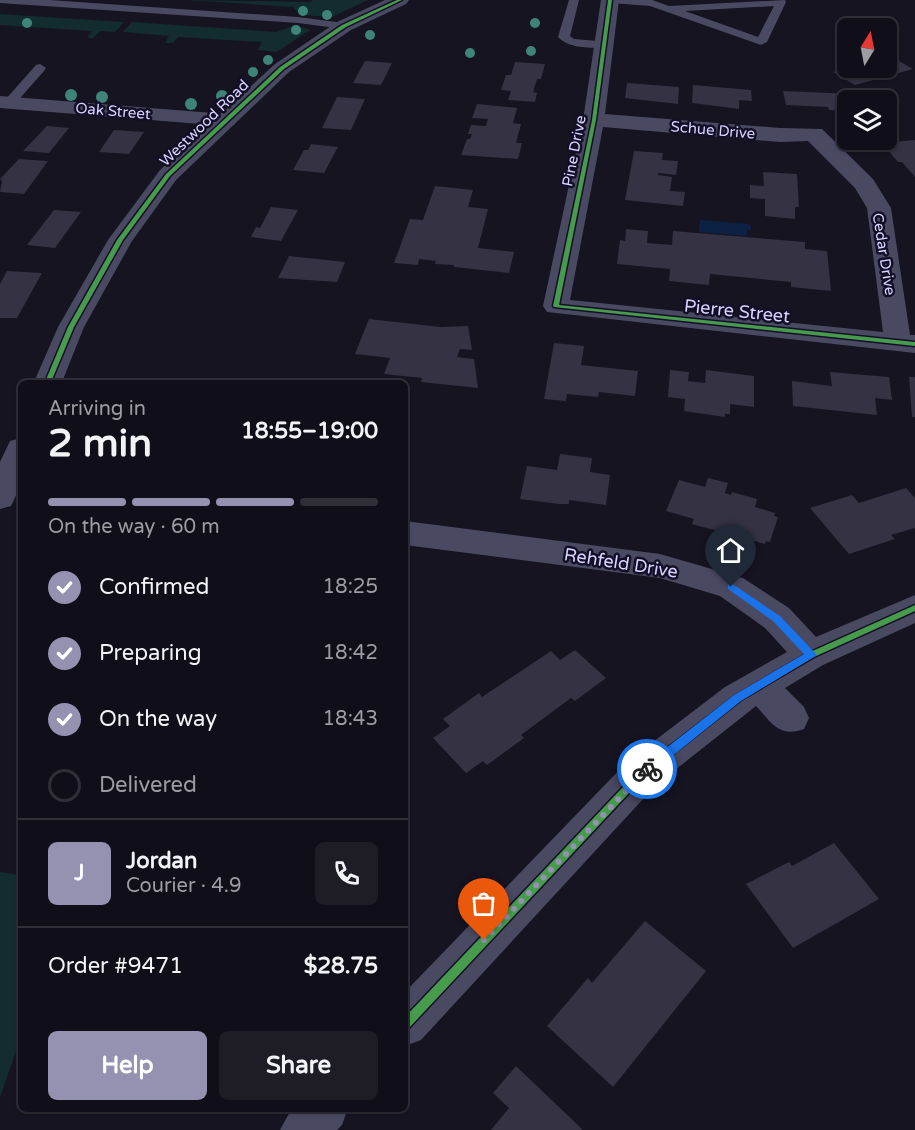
<!DOCTYPE html>
<html lang="en">
<head>
<meta charset="utf-8">
<style>
  :root { --surface:#100f19; --page:#1e1d26; --text:#f1f3f6; --muted:#9c9ca2; --line:#302f38; --accent:#9591b1 }
  body { margin:0; font-family:"Varela Round",sans-serif; background:var(--page); color:var(--text); height:100vh; display:flex; flex-direction:column; font-size:22px; white-space:nowrap }
  * { box-sizing:border-box; margin:0 }
  p { font-size:20px; color:var(--muted) }
  .icon { flex:none; width:33px; height:33px; fill:none; stroke:currentColor; stroke-width:2; stroke-linecap:round; stroke-linejoin:round }
  .map { position:relative; flex:1; overflow:hidden }
  .side { position:absolute; left:18px; top:380px; width:390px; height:732px; display:flex; flex-direction:column; background:var(--surface); border-radius:9px; box-shadow:0 2px 4px #0004,0 0 0 2px var(--line) }
  .side>* { flex:none }
  .needle { width:39px; rotate:10deg }
  .controls { position:absolute; left:837px; top:18px; display:grid; gap:12px }
  .controls a { display:grid; place-items:center; width:60px; height:60px; border-radius:9px; background:var(--surface); box-shadow:0 2px 4px #0004,0 0 0 2px var(--line); font-size:30px }
  .pin { position:absolute; display:grid; place-items:center; width:51px; height:51px; color:#fff; margin:-62px -26px; border-radius:50% 50% 50% 0; rotate:-45deg; box-shadow:0 0 6px #0007 }
  .pin .icon { rotate:45deg }
  .courier { position:absolute; display:grid; place-items:center; width:60px; height:60px; margin:-30px; border:4px solid #1a73e8; border-radius:50%; background:#fff; color:#222; box-shadow:0 2px 8px #0007 }
  .head em { font-style:normal; font-weight:800 }
  .head div { display:flex; flex-direction:column-reverse }
  .head { display:flex; align-items:center; justify-content:space-between; height:102px; padding:0 30px }
  h1 { font-size:39px; font-weight:800; line-height:45px }
  .bar { display:grid; grid-template-columns:repeat(4,1fr); gap:9px 6px; align-content:center; height:72px; padding:0 30px }
  .bar i { height:8px; border-radius:4px; background:var(--line) }
  .bar .active { background:var(--accent) }
  .bar p { grid-column:span 4 }
  .line { display:flex; align-items:center; gap:15px; padding:0 30px; border-top:2px solid var(--line) }
  .line div { flex:1 }
  .round { display:grid; place-items:center; flex:none; width:63px; height:63px; border-radius:9px; background:var(--page) }
  ol { padding:0 30px; list-style:none }
  li { display:flex; align-items:center; gap:18px; height:66px }
  li p { margin-inline-start:auto }
  li .icon { padding:6px; border-radius:50%; background:var(--accent); color:#fff; stroke-width:4 }
  li:last-child { color:var(--muted) }
  li i { width:33px; height:33px; border:3px solid var(--line); border-radius:50% }
  .action { display:flex; gap:12px; margin-top:auto; padding:12px 30px }
  .action a { flex:1; height:69px; border-radius:9px; background:var(--accent); color:#fff; font-size:24px; font-weight:800; line-height:69px; text-align:center }
  .action a+a { background:var(--page); color:var(--text) }
  .map>svg:first-child { display:block }
</style>
</head>
<body>
<div class="map">
<svg width="915" height="1130" viewBox="0 0 915 1130">
  <rect width="100%" height="100%" fill="#161421"/>
  <g fill="#132c2d">
    <path d="M186,0L310,2L313,0H368L332,17L301,15L293,7Z"/>
    <path d="M0,14L124,22L115,32L100,31L92,39L87,37L92,31L0,25Z"/>
    <path d="M132,22L276,32L295,25L310,30L277,52L258,50L262,42L178,37L173,43H165L169,36L123,32Z"/>
    <path d="M0,872L21,875V1037L0,1097Z"/>
  </g>
  <path fill="#0d2144" d="M700,220L747,224L751,226V230H747V236L699,232Z"/>
  <g fill="#343243">
    <path d="M890,56L913,69L855,85L833,72L847,68L838,62L848,59V68H886V57Z"/>
    <path d="M365,61L392,63L381,85L353,83Z"/>
    <path d="M515,62L545,64L541,79H537L533,92L537,93L535,102L508,100L511,91L501,90L506,75H511Z"/>
    <path d="M627,83L679,87L678,104L625,98Z"/>
    <path d="M693,85L751,90L752,101L739,100V109L692,103Z"/>
    <path d="M783,91L854,94L856,100H848V111L829,110L828,107L786,105Z"/>
    <path d="M337,97L365,99L351,130L322,128Z"/>
    <path d="M477,104L517,108L513,123L521,124L516,143H522L518,159L461,155L467,139H470L472,134H468L471,125L486,126L488,119L472,118Z"/>
    <path d="M47,126L69,128L49,153L23,151Z"/>
    <path d="M114,130L144,132L129,154L99,152Z"/>
    <path d="M915,140V177L902,162H898L882,143Z"/>
    <path d="M311,144L338,147L324,173L293,170L304,150H308Z"/>
    <path d="M634,151L663,153L662,160L678,161L676,175L658,173V175L672,177L670,191L685,192L683,206L625,200Z"/>
    <path d="M19,159L48,161L24,194L0,192L2,181L0,179Z"/>
    <path d="M763,172L797,174L799,207H795V219L765,216V199L750,198V185L764,186Z"/>
    <path d="M435,186L473,190L468,207L488,209L478,248L514,252L509,273L454,267V265L435,264L436,261L419,259L418,265L394,263L410,219L423,220Z"/>
    <path d="M271,207L298,210L281,241L251,237L256,227L260,228Z"/>
    <path d="M54,210L81,212L55,248L27,245Z"/>
    <path d="M626,229L648,231L647,243L672,245L673,231L805,242V249L827,251L831,291L791,287V282L710,274L709,285L669,281L670,269L617,264L620,240L625,241Z"/>
    <path d="M289,256L345,262L337,282L278,278Z"/>
    <path d="M7,271L42,273L17,318H0V284Z"/>
    <path d="M369,319L440,327L468,326L472,350L460,349L457,357L474,359L478,388L421,382L422,378L384,374L390,358L355,354Z"/>
    <path d="M554,343L584,346L581,365L638,371L635,396L599,392L598,397L567,394L566,401L544,399Z"/>
    <path d="M670,370L689,372L688,381L705,383L706,370L754,376V407L730,404V414H725V417L684,411L685,399L668,397Z"/>
    <path d="M830,372L889,377L892,400L875,398L877,415L793,406L792,381L832,386Z"/>
    <path d="M909,377H915V417H912Z"/>
    <path d="M560,454L592,458L590,472L610,475L606,505L569,500V504H559L520,499L527,466L557,470Z"/>
    <path d="M708,478L728,483L725,493L731,495L732,492L757,499L755,507L775,513L774,516L778,517L770,542L766,541L765,544L692,524L694,519L666,511L679,480L705,487Z"/>
    <path d="M906,488L915,498V528L891,535L895,539L849,554L810,508L852,495L859,503Z"/>
    <path d="M575,650L606,678L575,701L571,698L521,735L524,738L487,765L483,761L466,773L433,738L450,726L443,719L479,693L482,697L551,651L560,660Z"/>
    <path d="M834,843L879,899L793,948L746,884L789,862L792,866Z"/>
    <path d="M645,921L706,971L613,1087L547,1026L588,978L592,983Z"/>
    <path d="M516,1066L582,1129L581,1130H491L509,1108L493,1093Z"/>
  </g>
  <g fill="none" stroke-linecap="round" stroke-linejoin="round">
    <g fill="#4a4962" fill-rule="evenodd">
      <path d="M0,0H49L298,17L344,23L350,26L344,29L298,23L0,3Z"/>
      <path d="M569,0H579L570,36L574,39L609,42V46C594,49 569,49 558,37Z"/>
      <path d="M606,0H652L669,6L785,0L786,2L767,42L761,45L650,6L611,3ZM774,6L758,37L685,11Z"/>
      <path d="M40,64L46,68L44,71L13,106H5L3,103L5,100L36,65Z"/>
    </g>
    <g fill="#4a4962" fill-rule="evenodd">
      <path d="M601,0H619L605,114L780,128L822,129L873,179L891,208L910,335H915V353L547,312L543,306L583,120ZM603,127L780,142L808,141L855,188L867,208L883,332L570,300Z"/>
      <path d="M0,96L226,114L234,115L237,120L234,125L226,126L0,108Z"/>
      <path d="M405,521L660,554L743,578L789,608L816,637L915,595V623L823,665L785,688L804,707L809,718L804,729C779,738 772,723 756,706L656,785L421,1040L405,1046V992L628,761L725,687L787,652L765,628L720,596L660,578L405,545Z"/>
      <path d="M292,1108H348L342,1125L337,1130H280Z"/>
    </g>
    <g fill="#4a4962" fill-rule="evenodd">
      <path d="M385,0H409L406,4L351,30L289,72L176,180L132,241L84,327L62,382H34L58,327L108,240L160,170L275,64L337,22Z"/>
      <path d="M21,438V485L11,506L0,509V462L10,441Z"/>
    </g>
    <defs>
      <g id="cycleway">
        <path d="M397,0H402L346,27L284,69L170,176L123,240L74,327L51,382H45L68,327L117,240L166,174L280,67L342,25Z"/>
        <path d="M608,0H612L596,120L559,305L915,342V346L554,307L553,306L592,120Z"/>
        <path d="M915,605V611L814,657L741,700L645,776L409,1028L405,1029V1017L639,770L735,696L808,653Z"/>
      </g>
    </defs>
    <use href="#cycleway" stroke="#130f26" stroke-width="3"/>
    <use href="#cycleway" fill="#469c4c" fill-rule="evenodd"/>
  </g>
  <g fill="#3e8478">
    <circle cx="303" cy="11" r="5"/>
    <circle cx="327" cy="15" r="5"/>
    <circle cx="27" cy="23" r="5"/>
    <circle cx="535" cy="23" r="5"/>
    <circle cx="296" cy="30" r="5"/>
    <circle cx="370" cy="35" r="5"/>
    <circle cx="531" cy="51" r="5"/>
    <circle cx="470" cy="53" r="5"/>
    <circle cx="268" cy="60" r="5"/>
    <circle cx="253" cy="72" r="5"/>
    <circle cx="71" cy="95" r="6"/>
    <circle cx="222" cy="96" r="6"/>
    <circle cx="102" cy="97" r="6"/>
    <circle cx="191" cy="104" r="6"/>
  </g>
  <path fill="#1a73e8" d="M731,583L780,616L817,655L741,701L651,773H643V766L734,695L804,654L773,621L728,589V584Z"/>
  <g fill="none" stroke-linecap="round" stroke-linejoin="round">
    <path stroke="#9591b1" stroke-width="6" stroke-dasharray="0 10.8" d="M484,940L647,769"/>
  </g>
  <g text-anchor="middle" dominant-baseline="central" stroke-width="5" stroke-linejoin="round" paint-order="stroke">
    <g font-size="15" fill="#d9d4ff" stroke="#130f26">
      <text transform="translate(113 111) rotate(5)">Oak Street</text>
      <text transform="translate(204 123) rotate(-44)">Westwood Road</text>
      <text transform="translate(713 130) rotate(5)">Schue Drive</text>
      <text transform="translate(574 151) rotate(-79)">Pine Drive</text>
      <text transform="translate(884 254) rotate(81)">Cedar Drive</text>
    </g>
    <g font-size="18" fill="#d9d4ff" stroke="#130f26">
      <text transform="translate(737 311) rotate(6)">Pierre Street</text>
      <text transform="translate(621 563) rotate(9)">Rehfeld Drive</text>
    </g>
  </g>
</svg>
<div class="controls">
<a><svg class="needle" viewBox="-14 -14 28 28"><path d="M0-13l5 13h-10z" fill="#e53935"/><path d="M0 13l5-13h-10z" fill="#9c9ca2"/></svg></a>
<a><svg class="icon" aria-label="layers" viewBox="0 0 24 24"><path d="M12 4l9 5-9 5-9-5zM3 14l9 5 9-5"/></svg></a>
</div>
<div class="pin" style="left:484px;top:940px;background:#ea580c"><svg class="icon" aria-label="bag" viewBox="0 0 24 24"><path d="M5 8h14l-1 12H6zM9 8a3 3 0 0 1 6 0"/></svg></div>
<div class="pin" style="left:731px;top:587px;background:#1f2937"><svg class="icon" aria-label="home" viewBox="0 0 24 24"><path d="M3 11l9-7 9 7M6 9v11h12V9"/></svg></div>
<div class="courier" style="left:647px;top:769px"><svg class="icon" aria-label="bike" viewBox="0 0 24 24"><circle cx="6" cy="16" r="4"/><circle cx="18" cy="16" r="4"/><path d="M6 16l4-8h5l3 8M10 8l3 8H6M13 5h3"/></svg></div>
<section class="side">
<div class="head"><div><h1>2 min</h1><p>Arriving in</p></div><em>18:55–19:00</em></div>
<div class="bar"><i class="active"></i><i class="active"></i><i class="active"></i><i></i><p>On the way · 60 m</p></div>
<ol>
<li><svg class="icon" aria-label="check" viewBox="0 0 24 24"><path d="M5 12l5 5 9-10"/></svg>Confirmed<p>18:25</p></li>
<li><svg class="icon" aria-label="check" viewBox="0 0 24 24"><path d="M5 12l5 5 9-10"/></svg>Preparing<p>18:42</p></li>
<li><svg class="icon" aria-label="check" viewBox="0 0 24 24"><path d="M5 12l5 5 9-10"/></svg>On the way<p>18:43</p></li>
<li><i></i>Delivered</li>
</ol>
<div class="line" style="height:108px"><b class="round" style="background:var(--accent);color:#fff">J</b><div><b>Jordan</b><p>Courier · 4.9</p></div><a class="round"><svg class="icon" aria-label="phone" viewBox="0 0 24 24"><path d="M5 4h4l2 5-3 2q2 4 5 5l2-3 5 2v4C11 20 4 13 5 4z"/></svg></a></div>
<div class="line" style="height:78px"><div>Order #9471</div><b>$28.75</b></div>
<div class="action"><a>Help</a><a>Share</a></div>
</section>
</div>
</body>
</html>
